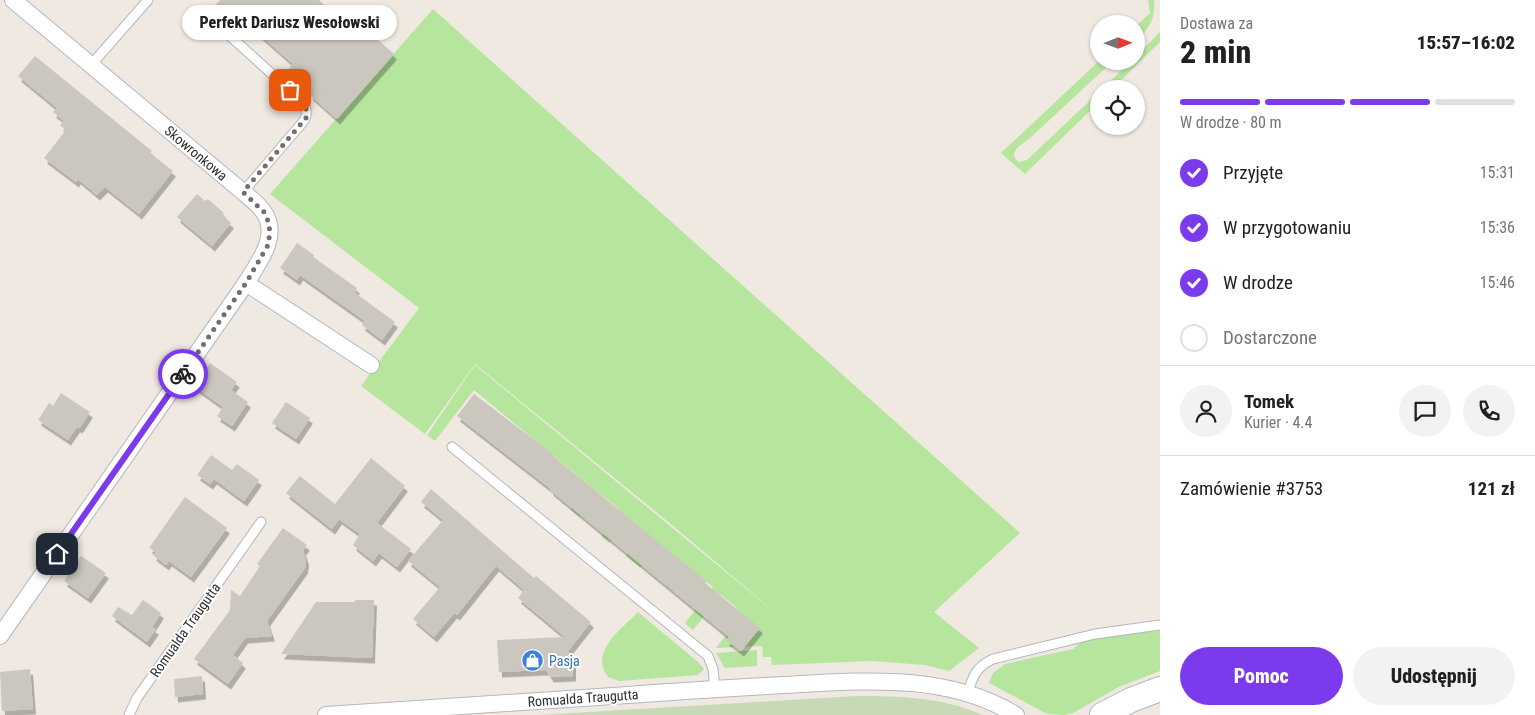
<!DOCTYPE html>
<html lang="pl">
<head>
<meta charset="utf-8">
<style>
  :root { --surface:#fff; --page:#f2f2f2; --text:#202124; --muted:#757577; --line:#e0e0e0; --accent:#7c3aed }
  body { margin:0; font-family:"Roboto Condensed",sans-serif; background:var(--page); color:var(--text); height:100vh; display:flex; flex-direction:column; font-size:19px; white-space:nowrap }
  * { box-sizing:border-box; margin:0 }
  p { font-size:16px; color:var(--muted) }
  .icon { flex:none; width:28px; height:28px; fill:none; stroke:currentColor; stroke-width:2; stroke-linecap:round; stroke-linejoin:round }
  .map { position:relative; flex:1; overflow:hidden }
  .side { display:flex; flex-direction:column; background:var(--surface); width:375px }
  .side>* { flex:none }
  .needle { width:32px; rotate:89deg }
  .fabs { position:absolute; left:1090px; top:15px; display:grid; gap:10px }
  .fabs a { display:grid; place-items:center; width:55px; height:55px; border-radius:50%; background:var(--surface); box-shadow:0 1px 4px #0004; font-size:25px }
  .pin { position:absolute; display:grid; place-items:center; width:42px; height:42px; color:#fff; margin:-21px; border-radius:10px; box-shadow:0 2px 8px #0006 }
  .courier { position:absolute; display:grid; place-items:center; width:50px; height:50px; margin:-25px; border:4px solid #7c3aed; border-radius:50%; background:#fff; color:#222; box-shadow:0 1px 6px #0007 }
  .bubble { position:absolute; height:35px; border-radius:18px; background:var(--surface); box-shadow:0 1px 4px #0004; font-size:16px; font-weight:800; line-height:35px; text-align:center }
  .headline em { font-style:normal; font-weight:800 }
  .headline div { display:flex; flex-direction:column-reverse }
  .headline { display:flex; align-items:center; justify-content:space-between; height:85px; padding:0 20px }
  h1 { font-size:32px; font-weight:800; line-height:38px }
  .bar { display:grid; grid-template-columns:repeat(4,1fr); gap:8px 5px; align-content:center; height:60px; padding:0 20px }
  .bar i { height:6px; border-radius:4px; background:var(--line) }
  .bar .current { background:var(--accent) }
  .bar p { grid-column:span 4 }
  .line { display:flex; align-items:center; gap:12px; padding:0 20px; border-top:1px solid var(--line) }
  .line div { flex:1 }
  .round { display:grid; place-items:center; flex:none; width:52px; height:52px; border-radius:26px; background:var(--page) }
  ol { padding:0 20px; list-style:none }
  li { display:flex; align-items:center; gap:15px; height:55px }
  li p { margin-inline-start:auto }
  li .icon { padding:5px; border-radius:50%; background:var(--accent); color:#fff; stroke-width:4 }
  li:last-child { color:var(--muted) }
  li i { width:28px; height:28px; border:2px solid var(--line); border-radius:50% }
  .button { display:flex; gap:10px; margin-top:auto; padding:10px 20px }
  .button a { flex:1; height:58px; border-radius:30px; background:var(--accent); color:#fff; font-size:20px; font-weight:800; line-height:58px; text-align:center }
  .button a+a { background:var(--page); color:var(--text) }
  main { display:flex; flex:1; min-height:0 }
  .map>svg:first-child { display:block }
</style>
</head>
<body>
<main>
<div class="map">
<svg width="1160" height="715" viewBox="0 0 1160 715">
  <defs>
    <filter id="shadow"><feDropShadow dx="3" dy="5.5" stdDeviation="0" flood-color="#0004"/></filter>
  </defs>
  <rect width="100%" height="100%" fill="#efe9e1"/>
  <g fill="#b6e59e">
    <path d="M1148,0H1154C1156,18 1149,29 1136,41V26L1150,13Z"/>
    <path d="M433,9L1020,533L934,612L979,648L949,671L925,665L872,661L772,665L771,657H763L762,646L716,648L726,635L720,630L737,608L721,595L693,630L685,623L713,587L690,569L672,591L666,586L684,564L660,544L640,568L626,556L645,531L629,519L609,543L601,536L620,510L599,493L580,517L571,510L590,486L474,390L435,441L427,435L475,365L784,620L672,525L475,364L425,434L361,386L419,308L270,194Z"/>
    <path d="M1160,32V42L1112,89H1102L1131,61H1136V56Z"/>
    <path d="M1099,61H1113L1030,138C1022,145 1006,152 1019,162L1027,160L1099,92V102L1025,174L1001,153Z"/>
    <path d="M638,612L698,662L704,669L698,675L619,681L608,677C589,651 622,629 638,612Z"/>
    <path d="M1160,630V671L1119,687L1073,713L1064,715L1049,714L1043,712L989,683L993,673L1005,664L1073,649L1081,642L1095,639Z"/>
    <path d="M757,650V666L725,668L716,653Z"/>
  </g>
  <path fill="#c8d9b8" d="M856,696C898,696 943,697 982,715H539Z"/>
  <g fill="#cbc7bf" filter="url(#shadow)">
    <path d="M220,0H319L336,16L343,9L394,54L337,119L310,95L311,93L287,71L293,64L250,26L242,34L212,8Z"/>
    <path d="M35,56L152,151L150,153L173,171L139,214L105,187L97,195L78,179L76,182L44,158L66,130L60,125L64,121L53,112L57,108L18,76Z"/>
    <path d="M197,194L205,201L208,199L224,213L222,215L231,223L212,246L177,217Z"/>
    <path d="M297,243L314,255L313,257L357,288L354,292L395,322L382,340L362,325L365,321L300,275L297,280L280,268Z"/>
    <path d="M210,363L237,382L231,390L248,402L232,426L217,416L223,407L194,386Z"/>
    <path d="M61,393L90,412L81,426L79,428L77,427L68,440L38,420L49,403L53,406Z"/>
    <path d="M474,394L554,455L553,456L706,581L705,583L760,628L741,651L726,640L729,637L550,490L551,489L457,416Z"/>
    <path d="M286,402L310,418L296,439L272,423Z"/>
    <path d="M211,455L232,470L237,464L259,480L244,501L214,479L210,484L197,475Z"/>
    <path d="M371,458L405,486L377,523L411,549L397,567L379,553L373,561L353,545L360,534L339,519L332,529L286,493L300,476L335,504Z"/>
    <path d="M431,489L534,578L536,576L591,622L568,651L573,661V676L551,677L546,670L499,672L497,640L565,637L518,598L524,590L496,566L457,615L454,613L434,637L413,619L440,587L408,561L443,520L421,502Z"/>
    <path d="M185,497L227,528L191,577L169,561L166,565L153,555L156,552L149,548Z"/>
    <path d="M283,528L307,545L303,550L306,560L305,568L267,621L272,636L245,638L233,655L243,663L228,684L194,659L230,610L231,590L240,596L260,566L257,564Z"/>
    <path d="M81,556L106,573L88,598L64,581Z"/>
    <path d="M143,600L161,613L152,627L156,629L147,642L112,616L118,607L132,615Z"/>
    <path d="M355,600H374L372,658L281,654L316,602H355Z"/>
    <path d="M30,669L33,709L2,711L0,672Z"/>
    <path d="M202,676L203,694L175,697L174,679Z"/>
  </g>
  <g fill="none" stroke-linecap="round" stroke-linejoin="round">
    <defs>
      <g id="lane">
        <path d="M210,18L303,102C307,109 308,115 303,122L243,192"/>
        <path d="M91,65L148,0"/>
        <path d="M452,447L708,656L713,669L715,689"/>
        <path d="M968,693C972,677 977,666 993,659L1095,634L1160,625"/>
        <path d="M129,715L137,698L261,522"/>
      </g>
      <g id="street">
        <path d="M246,283L371,365"/>
        <path d="M0,636L246,283C258,263 281,235 263,211C258,204 250,198 243,192L13,0"/>
        <path d="M326,715C427,708 528,702 628,695C680,691 732,688 783,685C861,681 946,672 1016,715"/>
      </g>
      <path id="secondary" d="M1102,715L1131,700L1160,689"/>
    </defs>
    <use href="#lane" stroke="#b4b7c1" stroke-width="11"/>
    <use href="#street" stroke="#b4b7c1" stroke-width="18"/>
    <use href="#secondary" stroke="#b4b7c1" stroke-width="26"/>
    <use href="#lane" stroke="#fff" stroke-width="9"/>
    <use href="#street" stroke="#fff" stroke-width="16"/>
    <use href="#secondary" stroke="#fff" stroke-width="24"/>
  </g>
  <g fill="none" stroke-linecap="round" stroke-linejoin="round">
    <path stroke="#726f6d" stroke-width="5" stroke-dasharray="0 9" d="M183,374L246,283L268,245L270,232L268,221L264,212L243,192L306,118V106L290,90"/>
    <path stroke="#7c3aed" stroke-width="6" d="M57,554L183,374"/>
  </g>
  <defs>
    <symbol id="shop-disc" viewBox="-11 -11 22 22"><circle r="9.5" fill="#3f7fe0" stroke="#fff"/><path d="M-5-2.5h2.3a2.7 3.5 0 0 1 5.4 0H5L5.5 6h-11ZM-1.5-2.5h3a1.5 2.3 0 0 0-3 0Z" fill="#fff"/></symbol>
  </defs>
  <g fill-rule="evenodd">
    <use href="#shop-disc" x="520" y="648" width="25" height="25"/>
  </g>
  <g text-anchor="middle" dominant-baseline="central" stroke-width="4" stroke-linejoin="round" paint-order="stroke">
    <g font-size="14" fill="#2e2e2e" stroke="#fff">
      <text transform="translate(196 153) rotate(40)">Skowronkowa</text>
      <text transform="translate(185 630) rotate(-55)">Romualda Traugutta</text>
      <text transform="translate(583 698) rotate(-4)">Romualda Traugutta</text>
    </g>
    <g font-size="14" fill="#366cbe" stroke="#fff" text-anchor="start">
      <text x="549" y="661">Pasja</text>
    </g>
  </g>
</svg>
<div class="fabs">
<a><svg class="needle" viewBox="-14 -14 28 28"><path d="M0-13l5 13h-10z" fill="#e53935"/><path d="M0 13l5-13h-10z" fill="#757577"/></svg></a>
<a><svg class="icon" aria-label="locate" viewBox="0 0 24 24"><circle cx="12" cy="12" r="6"/><path d="M12 2v4M12 18v4M2 12h4M18 12h4"/></svg></a>
</div>
<div class="pin" style="left:290px;top:90px;background:#ea580c"><svg class="icon" aria-label="bag" viewBox="0 0 24 24"><path d="M5 8h14l-1 12H6zM9 8a3 3 0 0 1 6 0"/></svg></div>
<div class="pin" style="left:57px;top:554px;background:#1f2937"><svg class="icon" aria-label="home" viewBox="0 0 24 24"><path d="M3 11l9-7 9 7M6 9v11h12V9"/></svg></div>
<div class="courier" style="left:183px;top:374px"><svg class="icon" aria-label="bike" viewBox="0 0 24 24"><circle cx="6" cy="16" r="4"/><circle cx="18" cy="16" r="4"/><path d="M6 16l4-8h5l3 8M10 8l3 8H6M13 5h3"/></svg></div>
<div class="bubble" style="left:182px;top:5px;width:215px">Perfekt Dariusz Wesołowski</div>
</div>
<section class="side">
<div class="headline"><div><h1>2 min</h1><p>Dostawa za</p></div><em>15:57–16:02</em></div>
<div class="bar"><i class="current"></i><i class="current"></i><i class="current"></i><i></i><p>W drodze · 80 m</p></div>
<ol>
<li><svg class="icon" aria-label="check" viewBox="0 0 24 24"><path d="M5 12l5 5 9-10"/></svg>Przyjęte<p>15:31</p></li>
<li><svg class="icon" aria-label="check" viewBox="0 0 24 24"><path d="M5 12l5 5 9-10"/></svg>W przygotowaniu<p>15:36</p></li>
<li><svg class="icon" aria-label="check" viewBox="0 0 24 24"><path d="M5 12l5 5 9-10"/></svg>W drodze<p>15:46</p></li>
<li><i></i>Dostarczone</li>
</ol>
<div class="line" style="height:90px"><a class="round"><svg class="icon" aria-label="person" viewBox="0 0 24 24"><circle cx="12" cy="8" r="4"/><path d="M4 21q1-7 8-7t8 7"/></svg></a><div><b>Tomek</b><p>Kurier · 4.4</p></div><a class="round"><svg class="icon" aria-label="chat" viewBox="0 0 24 24"><path d="M4 5h16v11H9l-5 4z"/></svg></a><a class="round"><svg class="icon" aria-label="phone" viewBox="0 0 24 24"><path d="M5 4h4l2 5-3 2q2 4 5 5l2-3 5 2v4C11 20 4 13 5 4z"/></svg></a></div>
<div class="line" style="height:65px"><div>Zamówienie #3753</div><b>121 zł</b></div>
<div class="button"><a>Pomoc</a><a>Udostępnij</a></div>
</section>
</main>
</body>
</html>
